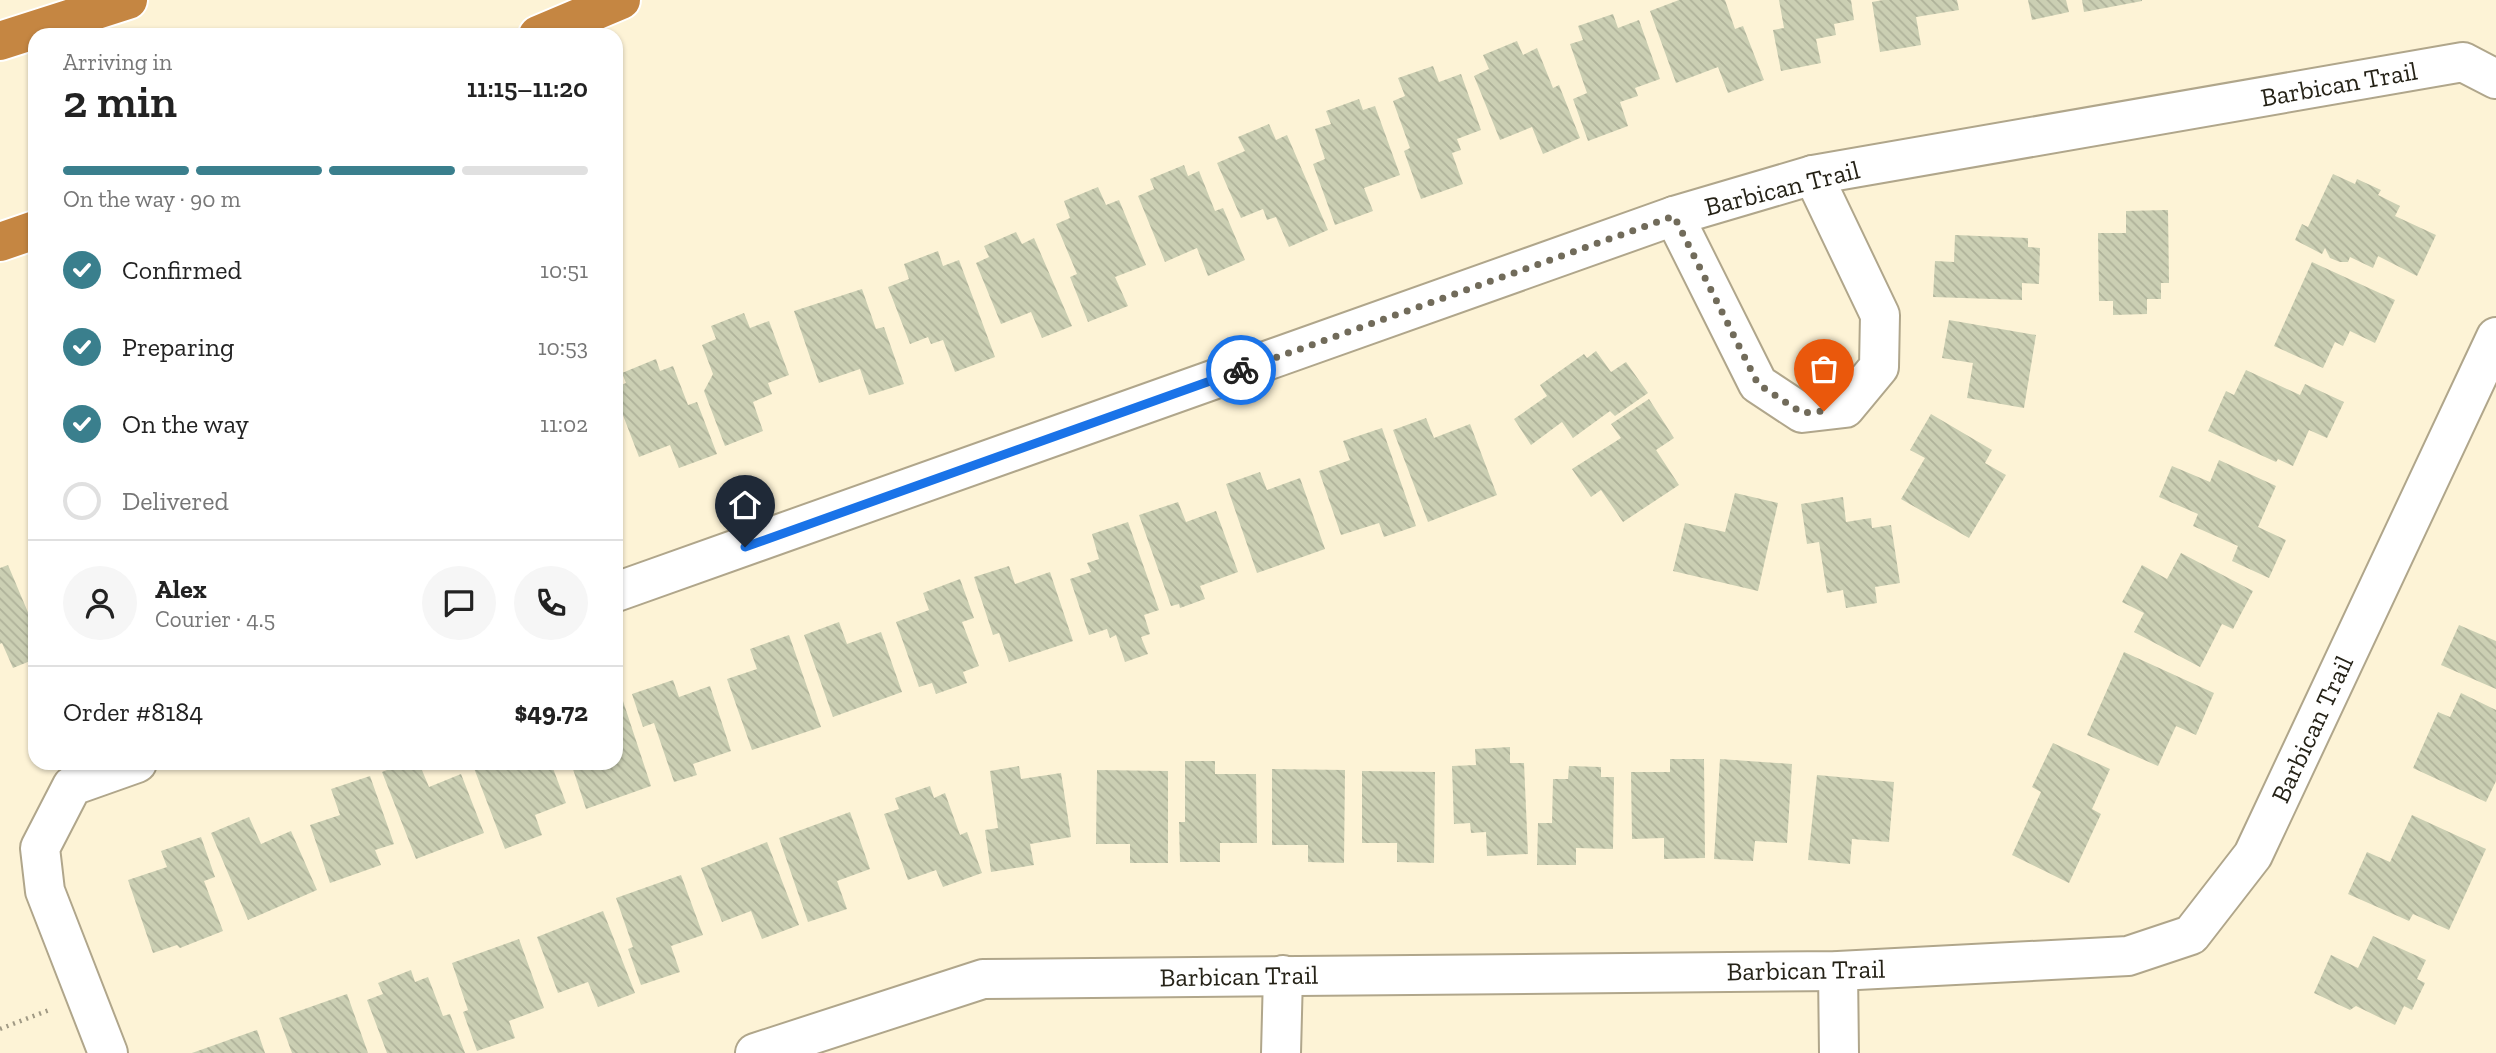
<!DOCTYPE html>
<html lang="en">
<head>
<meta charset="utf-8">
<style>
  :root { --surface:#fff; --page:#f6f6f6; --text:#222; --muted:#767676; --line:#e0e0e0; --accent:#3a7f8d }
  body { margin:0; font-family:"Zilla Slab",serif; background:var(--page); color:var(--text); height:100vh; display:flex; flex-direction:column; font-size:26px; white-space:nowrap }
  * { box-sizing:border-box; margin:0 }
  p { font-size:23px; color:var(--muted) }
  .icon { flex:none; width:38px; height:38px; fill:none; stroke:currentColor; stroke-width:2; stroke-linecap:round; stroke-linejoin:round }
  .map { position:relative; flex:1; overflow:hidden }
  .panel { position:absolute; left:28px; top:28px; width:595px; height:742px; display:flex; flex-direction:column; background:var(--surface); border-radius:21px; box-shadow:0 2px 5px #0004 }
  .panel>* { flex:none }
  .pin { position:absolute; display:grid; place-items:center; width:60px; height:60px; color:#fff; margin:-72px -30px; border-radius:50% 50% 50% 0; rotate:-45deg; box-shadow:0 0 7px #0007 }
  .pin .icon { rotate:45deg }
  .courier { position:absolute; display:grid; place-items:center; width:70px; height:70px; margin:-35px; border:5px solid #1a73e8; border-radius:50%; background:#fff; color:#222; box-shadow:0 2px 9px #0007 }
  .summary em { font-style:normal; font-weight:600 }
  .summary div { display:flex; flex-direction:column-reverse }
  .summary { display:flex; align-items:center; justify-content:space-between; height:119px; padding:0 35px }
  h1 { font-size:46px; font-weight:600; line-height:52px }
  .bar { display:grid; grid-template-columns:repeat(4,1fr); gap:10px 7px; align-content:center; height:84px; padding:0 35px }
  .bar i { height:9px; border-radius:5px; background:var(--line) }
  .bar .selected { background:var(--accent) }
  .bar p { grid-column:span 4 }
  .line { display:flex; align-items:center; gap:18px; padding:0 35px; border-top:2px solid var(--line) }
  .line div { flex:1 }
  .round { display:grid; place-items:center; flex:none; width:74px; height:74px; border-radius:37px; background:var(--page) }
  ol { padding:0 35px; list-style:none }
  li { display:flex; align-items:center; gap:21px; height:77px }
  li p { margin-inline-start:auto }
  li .icon { padding:7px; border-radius:50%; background:var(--accent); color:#fff; stroke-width:4 }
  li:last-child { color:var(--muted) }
  li i { width:38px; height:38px; border:4px solid var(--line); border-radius:50% }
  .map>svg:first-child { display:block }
</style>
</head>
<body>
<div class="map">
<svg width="2496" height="1053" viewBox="0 0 2496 1053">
  <defs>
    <pattern id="building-back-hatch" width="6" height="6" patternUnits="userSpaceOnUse" patternTransform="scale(1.75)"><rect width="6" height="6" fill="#cbcfb3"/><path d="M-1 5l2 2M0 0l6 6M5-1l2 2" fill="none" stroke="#aeb199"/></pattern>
  </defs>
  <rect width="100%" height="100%" fill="#fdf3d6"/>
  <g fill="url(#building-back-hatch)">
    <path d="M1679,0H1725L1735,29L1743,26L1764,80L1728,93L1718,67L1676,83L1650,11Z"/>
    <path d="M1779,0H1851L1854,20L1834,24L1836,35L1816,39L1821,63L1781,71L1773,30L1784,28Z"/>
    <path d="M1883,0H1957L1959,10L1916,17L1921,45L1880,52L1872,2Z"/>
    <path d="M2028,0H2066L2069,12L2032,20Z"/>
    <path d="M2082,0H2142V1L2084,12Z"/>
    <path d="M1613,14L1618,28L1639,20L1660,79L1635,88L1638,96L1620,102L1628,126L1588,141L1573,99L1587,93L1570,44L1583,40L1578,26Z"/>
    <path d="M1517,41L1523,55L1537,48L1553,88L1559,85L1580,138L1543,154L1532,127L1500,140L1474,76L1489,69L1483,55Z"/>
    <path d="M1433,66L1439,82L1461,74L1481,130L1457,139L1461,150L1452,153L1463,184L1421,199L1404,151L1410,148L1393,101L1405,96L1398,78Z"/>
    <path d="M1359,99L1363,110L1375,106L1400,175L1364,188L1373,211L1335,225L1313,164L1325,159L1315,129L1331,124L1326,111Z"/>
    <path d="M1269,124L1276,140L1287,135L1328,230L1289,247L1276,217L1267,220L1263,209L1241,218L1217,163L1245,151L1238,137Z"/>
    <path d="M1184,165L1188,176L1199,171L1215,211L1223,208L1245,260L1208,276L1197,248L1165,262L1138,196L1154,189L1150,179Z"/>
    <path d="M2333,174L2355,184L2357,179L2381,190L2378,195L2400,206L2395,216L2436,235L2417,276L2378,256L2373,268L2350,257L2348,262H2340L2330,258L2325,248L2322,254L2295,240L2302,224L2308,227Z"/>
    <path d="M1098,187L1106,205L1119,200L1146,265L1115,277L1128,306L1088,322L1070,277L1077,274L1056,224L1070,218L1064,201Z"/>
    <path d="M2168,210L2169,283H2161V299H2147V314L2113,315V301H2099L2098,233H2126V211Z"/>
    <path d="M1016,232L1022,244L1034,238L1072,326L1042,338L1031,312L1001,324L976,263L989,257L984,246Z"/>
    <path d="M1955,235L2028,238V247L2040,248L2039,284L2022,283V300L1933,297L1935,261L1954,262Z"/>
    <path d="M938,251L943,266L959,260L995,357L955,372L943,340L931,344L928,337L910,344L888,287L909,279L904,264Z"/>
    <path d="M2312,262L2395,300L2375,343L2350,331L2343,346L2335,342L2323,368L2274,346Z"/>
    <path d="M862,289L876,329L884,327L904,384L869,395L860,369L819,383L794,311Z"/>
    <path d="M744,313L750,328L769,321L789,375L768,383L772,394L753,402L763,431L725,446L704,391L713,374L702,345L716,339L711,326Z"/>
    <path d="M1949,320L2036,335L2024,408L1967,398L1973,363L1942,358Z"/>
    <path d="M1596,351L1611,372L1626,362L1648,393L1615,416L1610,411L1573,438L1562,422L1531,445L1514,419L1547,396L1540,385L1584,354L1587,358Z"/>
    <path d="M656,359L660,371L673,366L688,405L697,402L717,454L679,468L670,445L639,457L616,397V387L626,383L622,373Z"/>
    <path d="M2246,370L2300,395L2305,384L2344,402L2327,438L2309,430L2293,466L2278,459L2276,462L2208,431L2226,391L2234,395Z"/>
    <path d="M1649,399L1674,438L1656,450L1679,485L1623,522L1601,490L1591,497L1572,469L1621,438L1611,424Z"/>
    <path d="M1931,414L1992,450L1985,463L2006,475L1969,538L1901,499L1925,458L1910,450Z"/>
    <path d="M1426,418L1434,438L1470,424L1497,495L1428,522L1393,430Z"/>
    <path d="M1382,428L1416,526L1384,537L1379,523L1341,535L1319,471L1350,460L1343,441Z"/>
    <path d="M2219,460L2276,486L2258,527L2286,540L2269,578L2232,561L2238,546L2193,526L2198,514L2159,497L2172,466L2210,482Z"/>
    <path d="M1260,472L1267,490L1300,478L1325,549L1257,573L1226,484Z"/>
    <path d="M1735,493L1778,503L1758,591L1673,571L1685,523L1725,532Z"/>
    <path d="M1843,497L1846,522L1871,518L1872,528L1891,525L1900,583L1875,587L1877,603L1846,608L1843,590L1827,593L1819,542L1807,544L1801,504Z"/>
    <path d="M1178,502L1186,522L1216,511L1238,572L1200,586L1205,599L1180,608L1179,604L1171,606L1139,515Z"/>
    <path d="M1128,522L1159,610L1144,615L1150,634L1141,637L1148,654L1125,662L1116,635L1110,638L1107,629L1089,635L1070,579L1091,572L1087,563L1099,559L1092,534Z"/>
    <path d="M2181,553L2253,591L2233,629L2222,624L2200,667L2134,632L2144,613L2122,602L2142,565L2167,579Z"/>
    <path d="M8,565L35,629V659L13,668L2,643L0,644V568Z"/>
    <path d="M1009,566L1015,584L1050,572L1073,641L1009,662L999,633L993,635L974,577Z"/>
    <path d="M960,579L974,618L962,622L979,666L963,672L967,683L936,694L932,683L919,687L896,622L929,610L923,593Z"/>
    <path d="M839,622L847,644L881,632L902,692L833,717L804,635Z"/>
    <path d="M2459,625L2496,641V689L2441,665Z"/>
    <path d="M789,635L821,727L752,750L727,679L757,669L750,649Z"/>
    <path d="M2124,652L2214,693L2196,735L2176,726L2158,766L2087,735Z"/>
    <path d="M673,680L679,697L710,686L731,751L693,764L697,775L674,782L654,723L643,727L632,694Z"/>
    <path d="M2461,693L2496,710V781L2486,802L2413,768L2438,712L2450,717Z"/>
    <path d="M623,701L651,786L586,809L571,763H616V703Z"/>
    <path d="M2053,743L2110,769L2092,809L2101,814L2069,883L2012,855L2041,792L2032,787Z"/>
    <path d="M1510,747V763H1524L1528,854L1487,856L1486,832L1471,833L1470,823L1454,824L1452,766L1476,765L1475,749Z"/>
    <path d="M1670,759H1704L1705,858L1664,859V838L1632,839L1631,772H1670Z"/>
    <path d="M1720,759L1792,764L1787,843L1755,841L1753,861L1714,859Z"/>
    <path d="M1185,761H1215V774H1256L1257,843H1220V862H1180L1179,822H1185Z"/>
    <path d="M405,763H419L429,787L461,774L484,833L416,859L382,772Z"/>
    <path d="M472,763H514V765L519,763H551L566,803L535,815L542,835L505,849Z"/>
    <path d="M1019,766L1021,779L1061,773L1071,837L1030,844L1034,865L991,872L985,830L998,828L990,771Z"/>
    <path d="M1569,766L1601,767V777H1614L1613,849L1576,848V865H1537L1538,823H1552L1553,779H1568Z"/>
    <path d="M1272,769L1345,770L1344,863L1308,862V845H1272Z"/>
    <path d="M1097,770L1168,771V863H1130V844H1096Z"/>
    <path d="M1362,771L1435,772L1434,863L1397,862V843H1362Z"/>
    <path d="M1817,775L1894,782L1889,842L1852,839L1850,864L1808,860Z"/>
    <path d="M370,776L394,844L375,850L381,865L330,883L310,825L340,815L331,789Z"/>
    <path d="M930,786L934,798L945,793L960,835L967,832L982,873L943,887L936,870L908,880L884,814L899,809L895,798Z"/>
    <path d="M850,812L870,869L837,881L847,909L808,922L779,838Z"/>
    <path d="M2412,815L2486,849L2449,930L2413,914L2409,921L2348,894L2367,852L2390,862Z"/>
    <path d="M249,817L261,844L291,831L317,890L248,920L211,833Z"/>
    <path d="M201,837L215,877L204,881L223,931L180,948L177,945L153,953L128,880L167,867L161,851Z"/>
    <path d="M767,842L799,925L762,939L751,911L722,922L701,868Z"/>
    <path d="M681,875L703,935L671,946L680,972L641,985L628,949L633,947L616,898Z"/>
    <path d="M603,911L635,993L598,1007L588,982L558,993L537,937Z"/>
    <path d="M2373,936L2426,960L2417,979L2425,983L2412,1010L2404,1006L2395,1025L2356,1006L2350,1010L2314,993L2331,955L2358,968Z"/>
    <path d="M519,939L544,1008L509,1021L515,1038L477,1051L463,1012L468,1010L452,963Z"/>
    <path d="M411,970L415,982L428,977L443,1016L450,1014L465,1053H387L367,1000L383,994L378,983Z"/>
    <path d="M347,994L368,1053H292L279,1018Z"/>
    <path d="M257,1030L265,1053H192Z"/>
  </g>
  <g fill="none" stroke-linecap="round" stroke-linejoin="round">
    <defs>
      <g id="minor">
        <path d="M1674,216L1758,384L1802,413L1845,408L1879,367L1880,315L1813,175"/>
        <path d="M616,592L1674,216L1813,175L2463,62L2496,79"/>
        <path d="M1838,971L1839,1053"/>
        <path d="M108,1053L45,891L40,848L72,786L137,763"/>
        <path d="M755,1053L983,979L1838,971L2128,956L2191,935L2253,855L2496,337"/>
        <path d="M1281,1053L1283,975"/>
      </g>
      <g id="motorway">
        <path d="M538,35L621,0"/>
        <path d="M0,41L128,0"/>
        <path d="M0,242L35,230"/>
      </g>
    </defs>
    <use href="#minor" stroke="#b0a68b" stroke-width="42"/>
    <use href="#motorway" stroke="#fff" stroke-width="42"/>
    <path stroke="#a09984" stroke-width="4.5" stroke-dasharray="2 5" stroke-linecap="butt" d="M0,1029L49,1010"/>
    <use href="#minor" stroke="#fff" stroke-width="38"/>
    <use href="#motorway" stroke="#c58642" stroke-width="38"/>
  </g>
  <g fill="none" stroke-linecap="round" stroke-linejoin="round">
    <path stroke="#716b5a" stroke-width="7" stroke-dasharray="0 12.6" d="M1241,370L1674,216L1758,384L1802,413L1824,411"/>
    <path stroke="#1a73e8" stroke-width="9" d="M745,547L1241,370"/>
  </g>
  <g text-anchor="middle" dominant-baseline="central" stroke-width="5" stroke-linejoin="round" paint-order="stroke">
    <g font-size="26" fill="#252217" stroke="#fff">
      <text transform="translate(2339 84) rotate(-10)">Barbican Trail</text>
      <text transform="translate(1782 188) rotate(-14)">Barbican Trail</text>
      <text transform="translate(2312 729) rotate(-65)">Barbican Trail</text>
      <text transform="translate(1806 970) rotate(-1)">Barbican Trail</text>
      <text transform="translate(1239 976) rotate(-1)">Barbican Trail</text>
    </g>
  </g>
</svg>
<div class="pin" style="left:1824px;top:411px;background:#ea580c"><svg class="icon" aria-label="bag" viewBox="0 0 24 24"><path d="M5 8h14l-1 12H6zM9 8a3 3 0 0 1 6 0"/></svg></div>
<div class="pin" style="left:745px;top:547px;background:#1f2937"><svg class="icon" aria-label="home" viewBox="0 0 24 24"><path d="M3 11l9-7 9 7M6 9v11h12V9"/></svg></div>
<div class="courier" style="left:1241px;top:370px"><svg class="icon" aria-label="bike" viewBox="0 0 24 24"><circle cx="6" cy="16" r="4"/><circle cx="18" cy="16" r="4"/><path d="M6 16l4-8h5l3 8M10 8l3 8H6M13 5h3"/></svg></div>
<section class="panel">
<div class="summary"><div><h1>2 min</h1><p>Arriving in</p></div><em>11:15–11:20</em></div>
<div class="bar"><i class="selected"></i><i class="selected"></i><i class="selected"></i><i></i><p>On the way · 90 m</p></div>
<ol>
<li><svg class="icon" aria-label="check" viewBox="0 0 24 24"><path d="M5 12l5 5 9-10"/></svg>Confirmed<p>10:51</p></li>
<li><svg class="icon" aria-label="check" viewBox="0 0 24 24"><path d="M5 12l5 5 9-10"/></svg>Preparing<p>10:53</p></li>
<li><svg class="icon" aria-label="check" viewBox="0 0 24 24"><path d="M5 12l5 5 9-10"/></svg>On the way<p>11:02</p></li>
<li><i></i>Delivered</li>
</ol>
<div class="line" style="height:126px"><a class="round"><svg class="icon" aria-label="person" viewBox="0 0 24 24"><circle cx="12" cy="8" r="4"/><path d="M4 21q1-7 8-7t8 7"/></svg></a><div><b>Alex</b><p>Courier · 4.5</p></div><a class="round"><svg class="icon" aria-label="chat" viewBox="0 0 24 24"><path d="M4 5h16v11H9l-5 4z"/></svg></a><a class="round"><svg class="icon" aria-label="phone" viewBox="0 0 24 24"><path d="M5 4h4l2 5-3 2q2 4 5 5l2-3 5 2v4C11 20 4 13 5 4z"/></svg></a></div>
<div class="line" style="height:91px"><div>Order #8184</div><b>$49.72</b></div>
</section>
</div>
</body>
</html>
